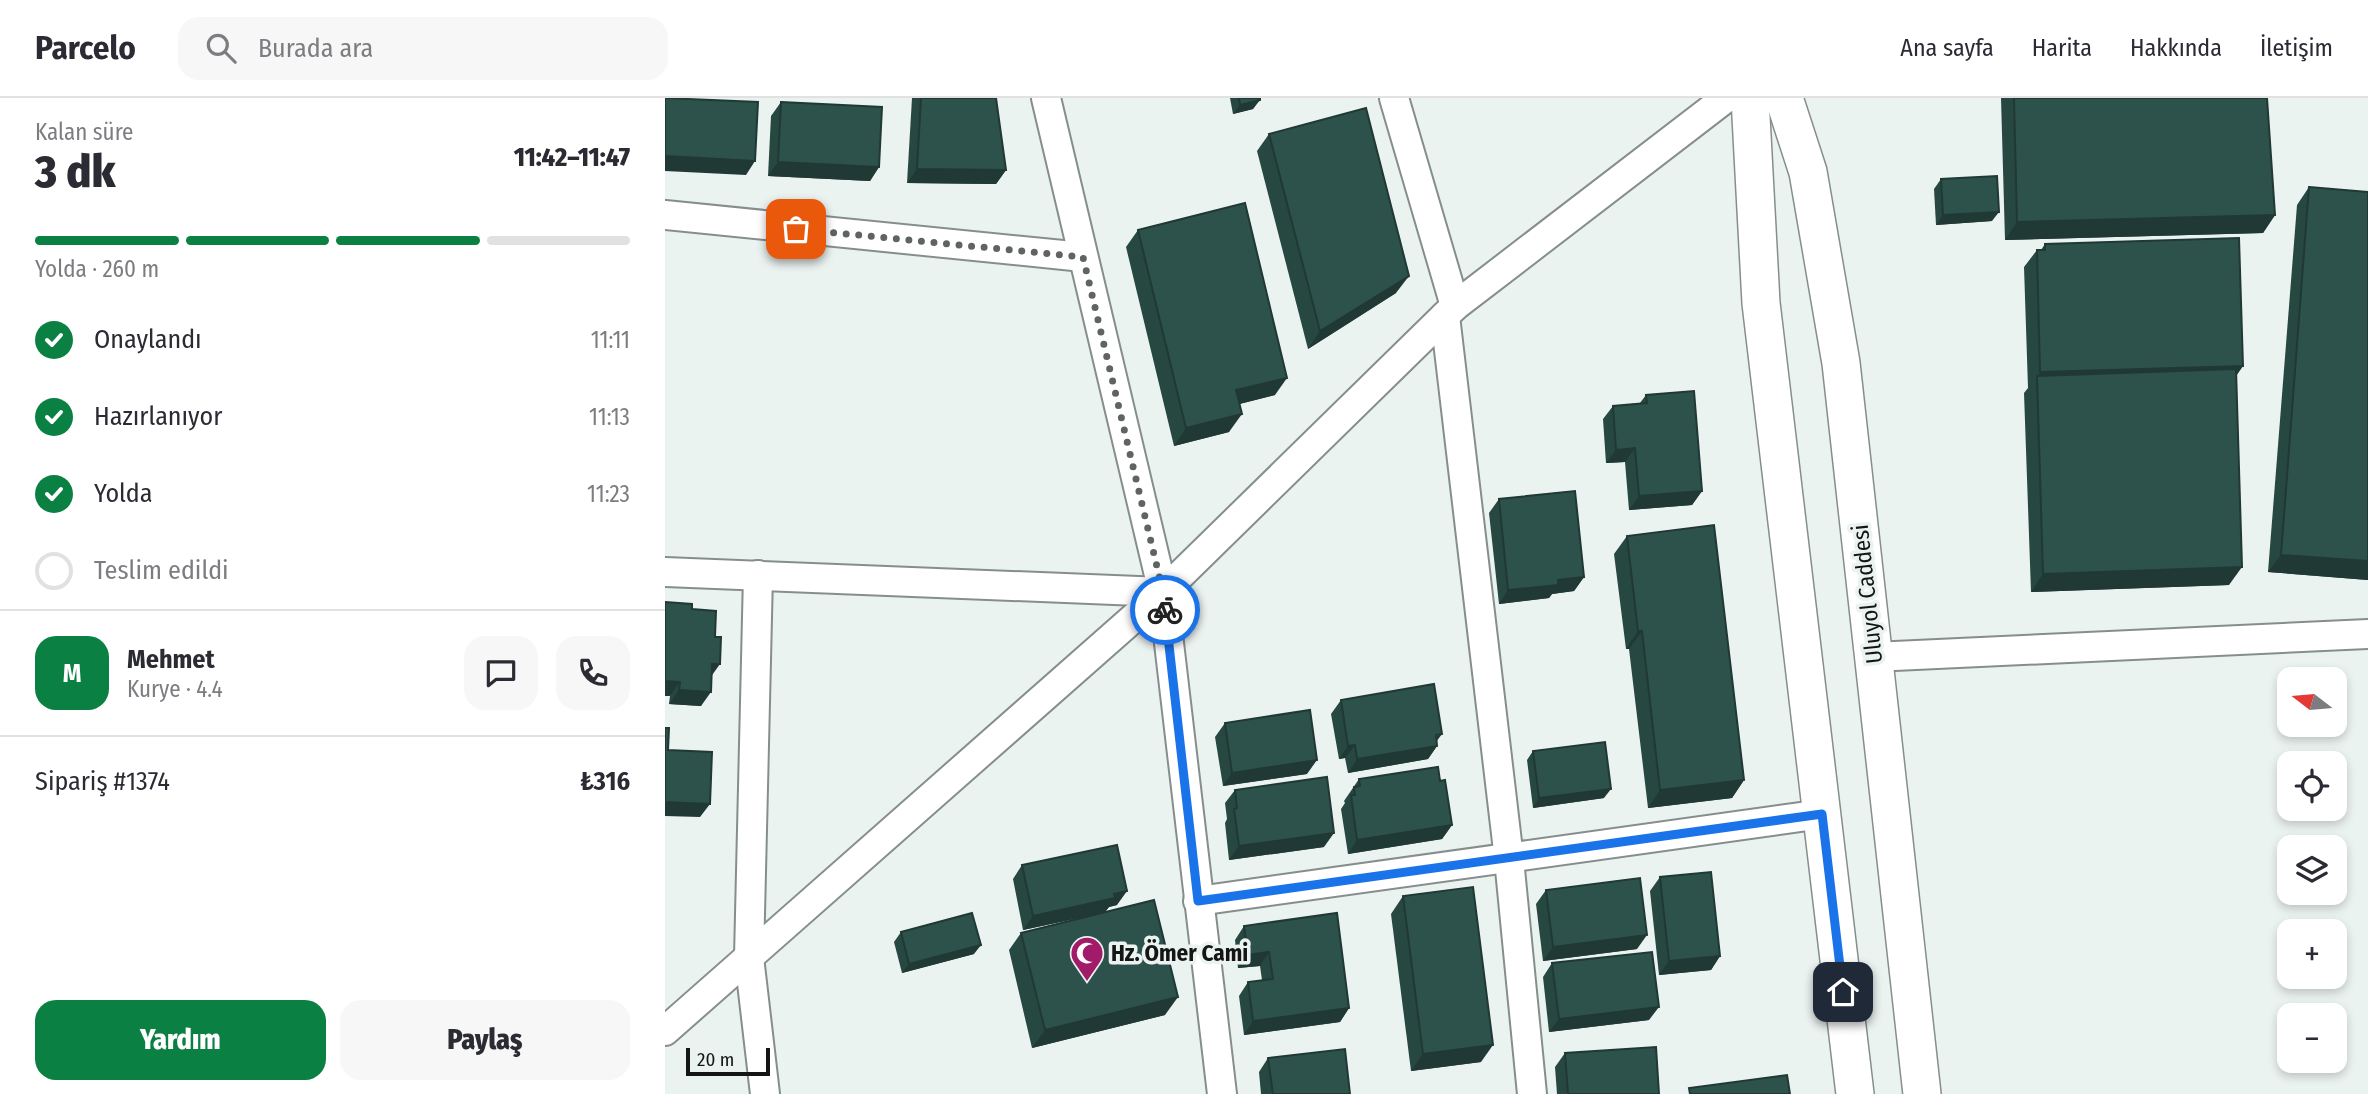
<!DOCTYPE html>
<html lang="tr">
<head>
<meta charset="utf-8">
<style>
  :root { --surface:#fff; --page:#f7f7f7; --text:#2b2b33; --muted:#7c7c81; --line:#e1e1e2; --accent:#0b8043 }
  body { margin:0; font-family:"Fira Sans Condensed",sans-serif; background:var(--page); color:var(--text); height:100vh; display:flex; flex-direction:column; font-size:26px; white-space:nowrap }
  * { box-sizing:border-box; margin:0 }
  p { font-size:23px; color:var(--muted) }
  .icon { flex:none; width:38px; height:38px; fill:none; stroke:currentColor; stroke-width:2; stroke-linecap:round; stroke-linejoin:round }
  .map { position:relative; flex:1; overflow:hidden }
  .side { display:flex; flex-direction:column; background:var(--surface); width:665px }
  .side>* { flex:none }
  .needle { width:46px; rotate:286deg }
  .fabs { position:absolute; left:1612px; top:569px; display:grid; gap:14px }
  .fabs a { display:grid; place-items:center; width:70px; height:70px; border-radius:14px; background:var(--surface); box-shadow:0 4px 10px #0003; font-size:35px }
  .scale { position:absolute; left:21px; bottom:18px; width:84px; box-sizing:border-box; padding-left:7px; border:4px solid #131615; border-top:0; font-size:19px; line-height:24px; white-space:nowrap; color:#131615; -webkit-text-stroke:5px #ebf3f1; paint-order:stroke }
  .pin { position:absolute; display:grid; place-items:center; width:60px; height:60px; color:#fff; margin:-30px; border-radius:14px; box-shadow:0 4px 10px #0006 }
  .courier { position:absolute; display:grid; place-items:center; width:70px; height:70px; margin:-35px; border:5px solid #1a73e8; border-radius:50%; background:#fff; color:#222; box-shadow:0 2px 9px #0007 }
  .overview em { font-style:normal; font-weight:800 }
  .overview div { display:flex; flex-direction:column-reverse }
  .overview { display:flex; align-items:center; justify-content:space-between; height:119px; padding:0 35px }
  h1 { font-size:46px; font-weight:800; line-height:52px }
  .bar { display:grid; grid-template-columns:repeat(4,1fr); gap:10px 7px; align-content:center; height:84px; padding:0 35px }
  .bar i { height:9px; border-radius:5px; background:var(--line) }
  .bar .selected { background:var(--accent) }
  .bar p { grid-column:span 4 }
  .line { display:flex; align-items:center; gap:18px; padding:0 35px; border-top:2px solid var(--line) }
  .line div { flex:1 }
  .round { display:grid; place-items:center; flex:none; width:74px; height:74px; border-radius:21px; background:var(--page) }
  ol { padding:0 35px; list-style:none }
  li { display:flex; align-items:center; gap:21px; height:77px }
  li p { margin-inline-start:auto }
  li .icon { padding:7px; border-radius:50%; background:var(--accent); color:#fff; stroke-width:4 }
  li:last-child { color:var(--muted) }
  li i { width:38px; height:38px; border:4px solid var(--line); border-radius:50% }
  .cta { display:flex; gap:14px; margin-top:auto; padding:14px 35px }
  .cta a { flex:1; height:80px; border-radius:21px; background:var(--accent); color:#fff; font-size:28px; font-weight:800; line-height:80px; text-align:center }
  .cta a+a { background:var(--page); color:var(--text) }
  header { display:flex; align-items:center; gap:42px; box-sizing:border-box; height:98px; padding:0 35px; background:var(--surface); border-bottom:2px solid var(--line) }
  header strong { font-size:33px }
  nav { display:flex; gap:38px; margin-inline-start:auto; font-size:24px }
  .search { width:490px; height:63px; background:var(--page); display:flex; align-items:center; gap:18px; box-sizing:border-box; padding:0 24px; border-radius:21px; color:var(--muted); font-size:26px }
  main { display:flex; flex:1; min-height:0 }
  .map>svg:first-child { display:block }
</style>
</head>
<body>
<header>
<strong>Parcelo</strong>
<div class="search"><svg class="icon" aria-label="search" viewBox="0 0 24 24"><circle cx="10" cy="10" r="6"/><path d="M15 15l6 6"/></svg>Burada ara</div>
<nav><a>Ana sayfa</a><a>Harita</a><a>Hakkında</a><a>İletişim</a></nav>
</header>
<main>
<section class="side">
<div class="overview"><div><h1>3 dk</h1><p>Kalan süre</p></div><em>11:42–11:47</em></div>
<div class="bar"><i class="selected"></i><i class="selected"></i><i class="selected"></i><i></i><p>Yolda · 260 m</p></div>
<ol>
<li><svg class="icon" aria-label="check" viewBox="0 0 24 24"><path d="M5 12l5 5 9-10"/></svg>Onaylandı<p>11:11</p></li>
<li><svg class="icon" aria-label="check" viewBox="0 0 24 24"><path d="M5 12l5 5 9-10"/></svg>Hazırlanıyor<p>11:13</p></li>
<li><svg class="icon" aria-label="check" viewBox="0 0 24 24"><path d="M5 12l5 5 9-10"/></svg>Yolda<p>11:23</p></li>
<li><i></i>Teslim edildi</li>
</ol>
<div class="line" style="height:126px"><b class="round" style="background:var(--accent);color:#fff">M</b><div><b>Mehmet</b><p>Kurye · 4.4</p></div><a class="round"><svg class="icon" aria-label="chat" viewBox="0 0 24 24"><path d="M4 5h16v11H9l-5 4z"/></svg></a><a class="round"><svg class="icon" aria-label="phone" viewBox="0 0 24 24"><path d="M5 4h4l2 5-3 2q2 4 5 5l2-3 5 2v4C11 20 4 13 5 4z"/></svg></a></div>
<div class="line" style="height:91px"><div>Sipariş #1374</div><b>₺316</b></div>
<div class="cta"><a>Yardım</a><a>Paylaş</a></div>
</section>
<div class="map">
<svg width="1703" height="996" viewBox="0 0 1703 996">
  <rect width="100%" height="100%" fill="#ebf3f1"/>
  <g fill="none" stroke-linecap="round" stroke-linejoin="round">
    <defs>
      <g id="minor">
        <path d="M381,0L498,494L557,996"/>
        <path d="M729,0L790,208"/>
        <path d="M0,117L418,159"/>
        <path d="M780,218L844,761L867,996"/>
        <path d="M0,474L498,494"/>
        <path d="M93,477L84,859L100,996"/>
        <path d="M1208,559L1703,536"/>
        <path d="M533,803L1157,716"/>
        <path d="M0,933L498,494L790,208L1061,0"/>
      </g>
      <g id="major">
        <path d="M1085,0L1096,205L1190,996"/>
        <path d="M1119,0L1143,74L1176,265L1257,996"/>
      </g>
    </defs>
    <use href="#minor" stroke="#868e8d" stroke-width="32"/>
    <use href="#major" stroke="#868e8d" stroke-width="40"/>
    <use href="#minor" stroke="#fff" stroke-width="28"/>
    <use href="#major" stroke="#fff" stroke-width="37"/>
  </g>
  <g fill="#274741">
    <path d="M247,0H331L341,72L331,86L242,85Z"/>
    <path d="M565,0H595L588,11L568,16Z"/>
    <path d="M1336,0H1602L1610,117L1598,135L1340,142Z"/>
    <path d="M116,4L214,69L205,83L103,78L106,18Z"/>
    <path d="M604,36L731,195L643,251L592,53Z"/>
    <path d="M1276,81L1327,123L1271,127L1269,91Z"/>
    <path d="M1644,89L1703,482L1603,474L1632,107Z"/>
    <path d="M473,132L610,297L574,306L564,334L509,348L461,149Z"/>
    <path d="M1380,146L1578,268L1571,278L1564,487L1366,494L1359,295L1363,290L1359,169L1372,152H1376Z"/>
    <path d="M981,297L1037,393L1027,407L964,412L960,364L941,365L938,321L948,308L975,305Z"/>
    <path d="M834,401L919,479L909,493L887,496L884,500L834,506L824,415Z"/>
    <path d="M962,438L1079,682L1067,700L983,710L964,551H961L949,456Z"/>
    <path d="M27,511L46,579L36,608L4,606L5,598Z"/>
    <path d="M676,602L772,644V648L763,661L683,675L680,660L674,661L666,616Z"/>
    <path d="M560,625L642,676L558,688L550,639Z"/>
    <path d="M868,653L939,700L868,710L862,662Z"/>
    <path d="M694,681L775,683L787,727L777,741L683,756L676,711L680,705L679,703Z"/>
    <path d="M570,692L659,749L564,762L560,725L562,721L560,705Z"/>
    <path d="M357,767L452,807L444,809L440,814L500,917L367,950L344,852L356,835L434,816L358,832L348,781Z"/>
    <path d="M995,779L1055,858L1046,872L994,877L985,793Z"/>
    <path d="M881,792L972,851L878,863L871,806Z"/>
    <path d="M738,798L816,964L746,973L726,816Z"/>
    <path d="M579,828L684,910L675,924L579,937L574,898L583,884L597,882L595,868L573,870L570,842Z"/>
    <path d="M236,834L309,856L237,875L229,844Z"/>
    <path d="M887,865L984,922L884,934L878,879Z"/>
    <path d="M900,955L994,996H892L890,969Z"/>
    <path d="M603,960L685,996H596L594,974Z"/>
  </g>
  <g fill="#203935">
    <path d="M595,2L588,11L568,16L575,7Z"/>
    <path d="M0,58L90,63L81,77L0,73Z"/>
    <path d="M113,64L214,69L205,83L103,78Z"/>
    <path d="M252,71L341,72L331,86L242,85Z"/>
    <path d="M1334,114L1327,123L1271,127L1278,117Z"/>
    <path d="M1610,117L1598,135L1340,142L1352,124Z"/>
    <path d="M744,178L731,195L643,251L655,233Z"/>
    <path d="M1578,268L1565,286L1372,279L1375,274Z"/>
    <path d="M622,280L610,297L559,310L571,292Z"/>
    <path d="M577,316L564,334L509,348L521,330Z"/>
    <path d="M970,350L960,364L941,365L951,352Z"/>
    <path d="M1037,393L1027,407L964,412L974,398Z"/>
    <path d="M1616,457L1703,463V482L1603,474Z"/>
    <path d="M1577,469L1564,487L1366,494L1378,476Z"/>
    <path d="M919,479L909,493L887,496L884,500L834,506L843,492L893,482Z"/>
    <path d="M973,533H977L964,551H961Z"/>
    <path d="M47,566H55L45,580Z"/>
    <path d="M0,583L15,584L5,598H0Z"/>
    <path d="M14,592L46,594L36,608L4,606Z"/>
    <path d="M777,636L768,648H772L763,661L683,675L692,661Z"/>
    <path d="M690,647L680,660L674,661L683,648Z"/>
    <path d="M652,662L642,676L558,688L567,675Z"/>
    <path d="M1079,682L1067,700L983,710L995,692Z"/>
    <path d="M946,691L939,700L868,710L874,700Z"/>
    <path d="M0,704L45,706L35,719L0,718Z"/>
    <path d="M787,727L777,741L683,756L692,742Z"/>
    <path d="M669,735L659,749L564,762L574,748Z"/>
    <path d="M462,793L452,807L444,809L440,814L358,832L368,818Z"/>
    <path d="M982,837L972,851L878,863L888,849Z"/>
    <path d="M316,847L309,856L237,875L244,866Z"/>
    <path d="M604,854L595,868L573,870L583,857Z"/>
    <path d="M1055,858L1046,872L994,877L1004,863Z"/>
    <path d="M513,899L500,917L367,950L380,932Z"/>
    <path d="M994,909L984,922L884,934L894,921Z"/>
    <path d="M684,910L675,924L579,937L588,923Z"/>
    <path d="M828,947L816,964L746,973L758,956Z"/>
  </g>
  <g fill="#2d524c" stroke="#203935" stroke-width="2">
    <path d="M0,0L93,4L90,63L0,58Z"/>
    <path d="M256,0H331L341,72L252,71Z"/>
    <path d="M574,0H595V2L575,7Z"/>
    <path d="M1349,0H1602L1610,117L1352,124Z"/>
    <path d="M116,4L217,9L214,69L113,64Z"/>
    <path d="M701,10L744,178L655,233L604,36Z"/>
    <path d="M1332,78L1334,114L1278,117L1276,81Z"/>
    <path d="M1644,89L1703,94V463L1616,457Z"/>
    <path d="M580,105L622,280L571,292L577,316L521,330L473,132Z"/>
    <path d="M1574,140L1578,268L1375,274L1372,152H1380V146Z"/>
    <path d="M1571,271L1577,469L1378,476L1372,278Z"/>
    <path d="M1029,293L1037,393L974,398L970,350L951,352L948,308L982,305L981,297Z"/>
    <path d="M910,393L919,479L893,482V487L843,492L834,401Z"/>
    <path d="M1049,427L1079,682L995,692L977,533H973L962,438Z"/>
    <path d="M0,504L27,506V511L51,513L50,539H56L55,566H47L46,594L14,592L15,584L0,583Z"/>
    <path d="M769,586L777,636L771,637L772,648L692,661L690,647L683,648L676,602Z"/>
    <path d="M645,612L652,662L567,675L560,625Z"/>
    <path d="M0,630H4L3,652L47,654L45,706L0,704Z"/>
    <path d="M940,644L946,691L874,700L868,653Z"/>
    <path d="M773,669L775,683L780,682L787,727L692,742L686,697H690L689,689L695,688L694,681Z"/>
    <path d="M662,679L669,735L574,748L569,711L572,710L570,692Z"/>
    <path d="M452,747L462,793L449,796L450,800L368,818L357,767Z"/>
    <path d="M1046,774L1055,858L1004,863L995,779Z"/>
    <path d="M975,780L982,837L888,849L881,792Z"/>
    <path d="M808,789L828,947L758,956L738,798Z"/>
    <path d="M489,802L513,899L380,932L356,835Z"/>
    <path d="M307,815L316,847L244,866L236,834Z"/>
    <path d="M672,815L684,910L588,923L583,884L608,881L604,854L583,857L579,828Z"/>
    <path d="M987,854L994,909L894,921L887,865Z"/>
    <path d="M991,949L994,996H903L900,955Z"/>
    <path d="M680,951L685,996H608L603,960Z"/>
    <path d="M1122,977L1125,996H1025L1024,990Z"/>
  </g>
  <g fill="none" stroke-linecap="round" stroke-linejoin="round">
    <path stroke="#5f6362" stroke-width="7" stroke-dasharray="0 12.6" d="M131,131L418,159L498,494L500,512"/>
    <path stroke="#1a73e8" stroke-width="9" d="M500,512L533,803L1157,716L1178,894"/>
  </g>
  <defs>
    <symbol id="mosque-pin" viewBox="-11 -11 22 30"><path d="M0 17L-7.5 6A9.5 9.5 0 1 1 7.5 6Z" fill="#a11b69" stroke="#ebf3f1"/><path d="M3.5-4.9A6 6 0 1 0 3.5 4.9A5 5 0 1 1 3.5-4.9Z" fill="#fff"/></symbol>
  </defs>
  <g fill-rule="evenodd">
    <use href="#mosque-pin" x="403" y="836" width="38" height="52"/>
  </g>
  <g text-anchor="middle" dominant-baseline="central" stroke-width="7" stroke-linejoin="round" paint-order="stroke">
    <g font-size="23" fill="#131615" stroke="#ebf3f1">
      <text transform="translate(1202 496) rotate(-96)">Uluyol Caddesi</text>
    </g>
    <g font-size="23" font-weight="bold" fill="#131615" stroke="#ebf3f1" text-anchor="start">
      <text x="446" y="855">Hz. Ömer Cami</text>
    </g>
  </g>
</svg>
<div class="fabs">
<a><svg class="needle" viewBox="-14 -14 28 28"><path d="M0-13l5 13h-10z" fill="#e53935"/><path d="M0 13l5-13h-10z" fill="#7c7c81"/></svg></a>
<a><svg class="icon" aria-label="locate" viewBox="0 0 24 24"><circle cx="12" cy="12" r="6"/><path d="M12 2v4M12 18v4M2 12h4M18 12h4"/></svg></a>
<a><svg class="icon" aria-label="layers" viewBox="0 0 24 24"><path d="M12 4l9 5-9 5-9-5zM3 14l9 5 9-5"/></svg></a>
<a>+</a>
<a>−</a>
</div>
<div class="scale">20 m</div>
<div class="pin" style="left:131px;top:131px;background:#ea580c"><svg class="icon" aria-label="bag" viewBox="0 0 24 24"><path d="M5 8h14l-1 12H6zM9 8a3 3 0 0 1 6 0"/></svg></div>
<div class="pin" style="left:1178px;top:894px;background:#1f2937"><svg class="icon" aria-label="home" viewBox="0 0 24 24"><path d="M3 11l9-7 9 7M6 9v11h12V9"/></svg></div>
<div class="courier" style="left:500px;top:512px"><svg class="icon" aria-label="bike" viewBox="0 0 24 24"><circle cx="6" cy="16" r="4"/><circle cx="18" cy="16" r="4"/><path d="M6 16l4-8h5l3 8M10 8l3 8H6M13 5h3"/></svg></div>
</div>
</main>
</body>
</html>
